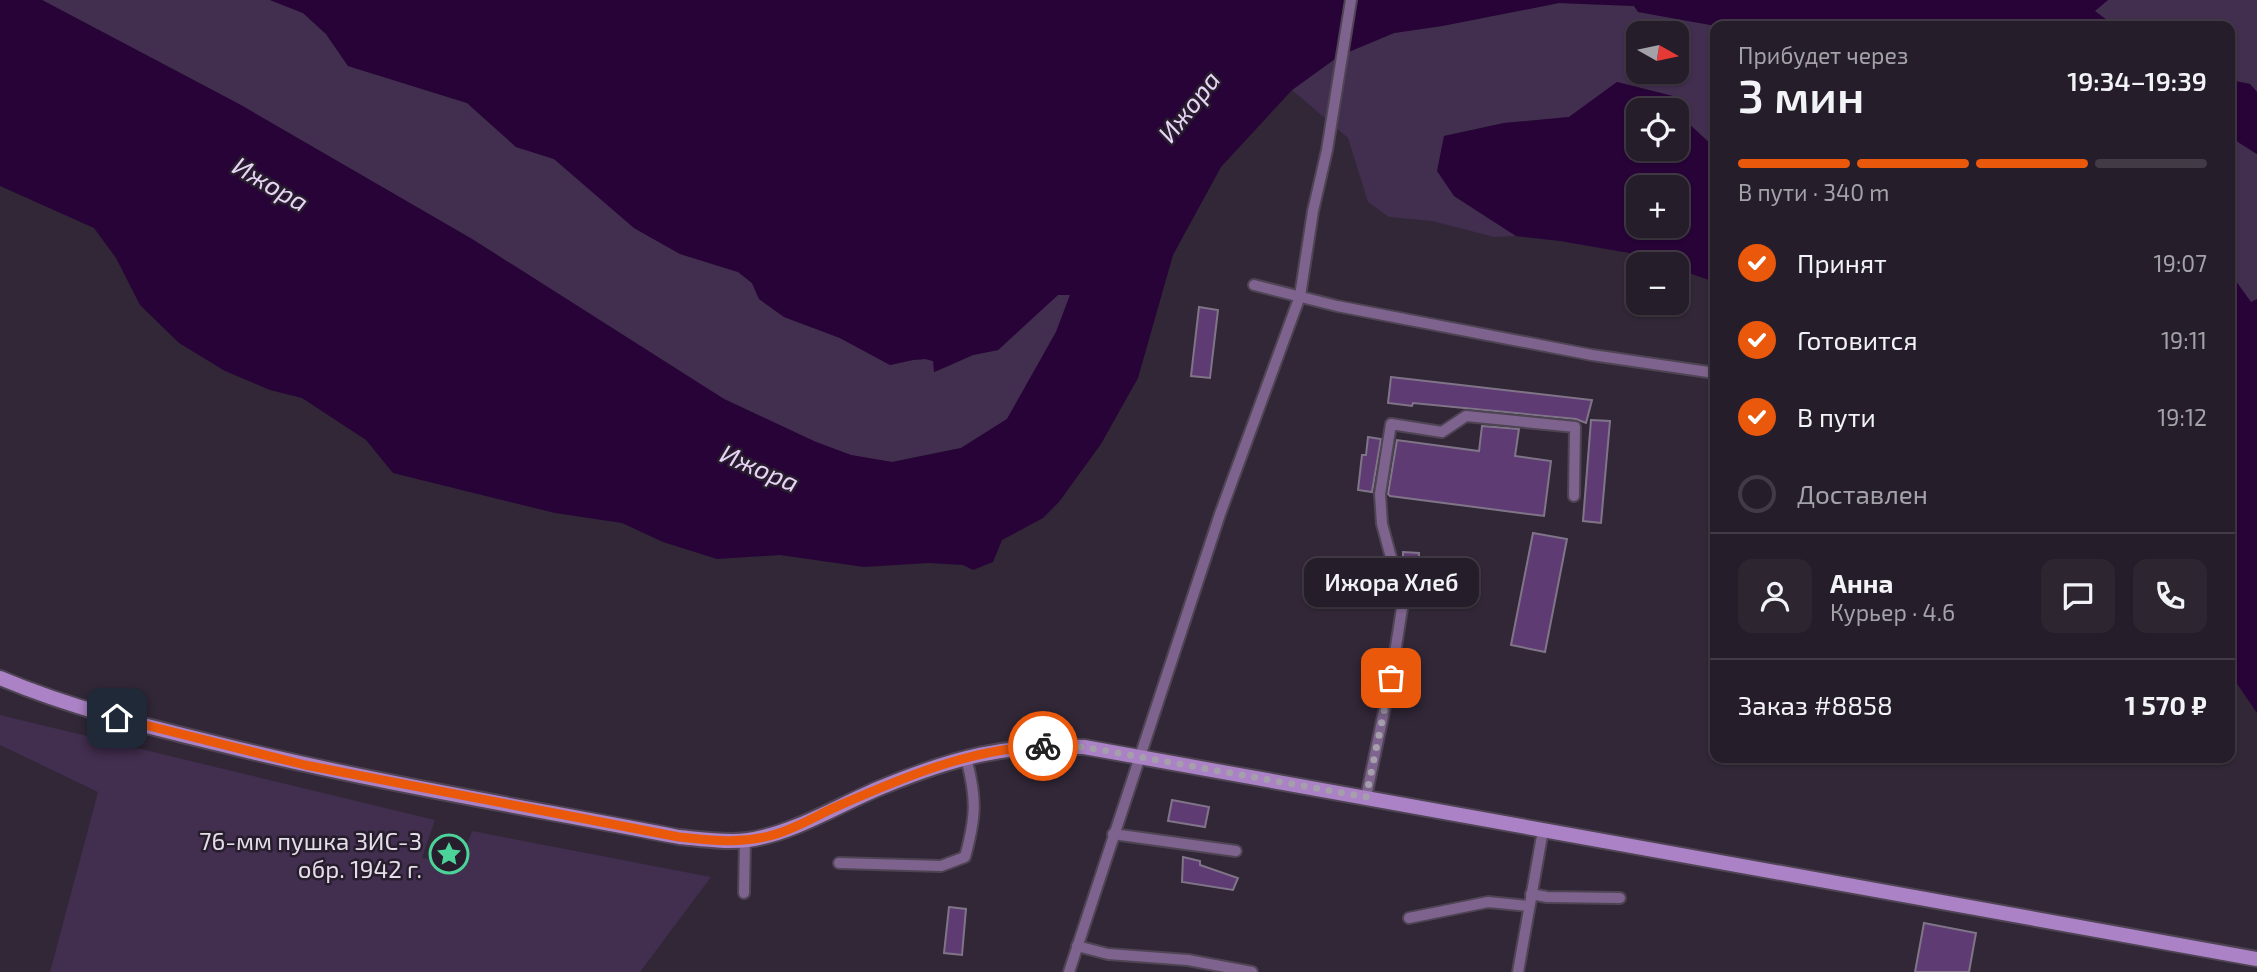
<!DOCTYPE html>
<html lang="ru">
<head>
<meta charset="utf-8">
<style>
  :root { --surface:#251d29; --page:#2d2631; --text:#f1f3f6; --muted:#a3a2a8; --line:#423b46; --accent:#ea580c }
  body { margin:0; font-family:"Exo 2",sans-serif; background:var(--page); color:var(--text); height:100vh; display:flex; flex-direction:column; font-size:26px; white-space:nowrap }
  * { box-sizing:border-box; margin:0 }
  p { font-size:23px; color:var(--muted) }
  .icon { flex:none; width:38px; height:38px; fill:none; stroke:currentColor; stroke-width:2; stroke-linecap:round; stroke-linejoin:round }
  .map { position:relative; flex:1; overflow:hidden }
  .sheet { position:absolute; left:1710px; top:21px; width:525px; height:742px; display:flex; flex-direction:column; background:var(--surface); border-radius:14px; box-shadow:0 2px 5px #0004,0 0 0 2px var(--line) }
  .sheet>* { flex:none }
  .needle { width:46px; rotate:99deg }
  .controls { position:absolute; left:1626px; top:21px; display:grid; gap:14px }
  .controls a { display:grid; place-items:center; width:63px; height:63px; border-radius:14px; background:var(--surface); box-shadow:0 2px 5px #0004,0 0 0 2px var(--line); font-size:35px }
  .pin { position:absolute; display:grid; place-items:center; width:60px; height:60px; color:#fff; margin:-30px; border-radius:14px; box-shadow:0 4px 10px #0006 }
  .courier { position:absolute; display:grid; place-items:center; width:70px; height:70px; margin:-35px; border:5px solid #ea580c; border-radius:50%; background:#fff; color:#222; box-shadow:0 2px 9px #0007 }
  .bubble { position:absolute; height:49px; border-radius:14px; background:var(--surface); box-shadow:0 2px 5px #0004,0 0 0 2px var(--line); font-size:23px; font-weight:600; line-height:49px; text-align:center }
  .headline em { font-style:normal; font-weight:600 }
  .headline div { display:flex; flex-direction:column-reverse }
  .headline { display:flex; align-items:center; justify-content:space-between; height:119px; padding:0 28px }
  h1 { font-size:46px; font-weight:600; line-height:52px }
  .bar { display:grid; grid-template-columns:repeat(4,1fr); gap:10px 7px; align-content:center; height:84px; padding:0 28px }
  .bar i { height:9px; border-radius:5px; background:var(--line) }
  .bar .current { background:var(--accent) }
  .bar p { grid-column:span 4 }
  .line { display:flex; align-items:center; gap:18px; padding:0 28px; border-top:2px solid var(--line) }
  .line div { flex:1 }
  .round { display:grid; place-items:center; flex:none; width:74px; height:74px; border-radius:14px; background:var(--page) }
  ol { padding:0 28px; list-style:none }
  li { display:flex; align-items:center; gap:21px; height:77px }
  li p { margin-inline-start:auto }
  li .icon { padding:7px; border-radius:50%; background:var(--accent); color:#fff; stroke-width:4 }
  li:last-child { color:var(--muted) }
  li i { width:38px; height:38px; border:4px solid var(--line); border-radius:50% }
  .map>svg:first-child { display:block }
</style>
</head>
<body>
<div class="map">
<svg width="2257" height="972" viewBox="0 0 2257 972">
  <rect width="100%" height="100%" fill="#312737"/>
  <g fill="#422e4f" fill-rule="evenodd">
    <path d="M42,0H270L303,13L326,34L348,66L467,103L516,147L554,159L634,228L680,254L738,272L752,283L759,299L784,317L840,338L890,365L913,360L925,359L934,361L935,372L973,355L998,350L1058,294L1070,295L1056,332L1007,419L961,448L892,462L851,455L816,442L724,399L472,239L239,104Z"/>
    <path d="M2108,0H2257V92L2250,84L2230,80V26H2115L2094,11Z"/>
    <path d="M1559,3L1634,6L1639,12L1716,26L1715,148L1687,122L1677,97L1617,82L1569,117L1504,123L1445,136L1454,196L1516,236L1494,237L1432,221L1389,217L1368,202L1348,138L1292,90L1339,56L1394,33L1442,26ZM1638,33H1676V72H1638Z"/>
    <path d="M2230,137L2257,154V299L2251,302L2230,273Z"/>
    <path d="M0,715L435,820L422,858L460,863L472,831L711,877L640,972H50L98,792L0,745Z"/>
  </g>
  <g fill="#270337" fill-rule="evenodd">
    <path d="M0,0H42L239,104L472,239L724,399L816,442L851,455L892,462L961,448L1007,419L1056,332L1070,295H1058L998,350L973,355L934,372L933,361L925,359L913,360L890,365L840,338L784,317L759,299L752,283L738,272L680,254L634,228L554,159L516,147L467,103L348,66L326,34L303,13L270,0H2108L2095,11L2115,26H1716L1638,12L1634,6L1559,3L1442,26L1394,33L1339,56L1292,90L1221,167L1173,255L1138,378L1101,444L1059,502L1043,518L1002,540L993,562L973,570L963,565L929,563L864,567L780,555L717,559L663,542L622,523L555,513L393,473L366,440L302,398L270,390L225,371L179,343L140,305L116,258L94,228L0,186Z"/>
    <path d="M2230,80L2250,84L2257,92V154L2230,137Z"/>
    <path d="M1617,82L1677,97L1687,122L1715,148V282L1677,269L1676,264H1664L1635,254L1560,241L1516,236L1454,196L1437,171L1444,136L1504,123L1569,117ZM1676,110V149H1638V110ZM1638,187H1676V226H1638Z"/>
    <path d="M2230,273L2251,302L2257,299V713L2235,681L2230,668Z"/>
  </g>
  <g fill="#5e3c73" stroke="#807588" stroke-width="2">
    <path d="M1199,307L1218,310L1210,378L1191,376Z"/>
    <path d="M1391,377L1592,400L1586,423L1576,419L1413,403L1412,406L1388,403Z"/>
    <path d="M1591,420L1610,421L1601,523L1583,521Z"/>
    <path d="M1482,426L1519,429L1515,456L1551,461L1544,516L1390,496L1388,494L1397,440L1479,451Z"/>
    <path d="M1368,437L1381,439L1372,492L1358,490L1362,455H1366Z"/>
    <path d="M1533,533L1567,539L1545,652L1511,645Z"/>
    <path d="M1403,552L1419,553L1418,572L1403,571Z"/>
    <path d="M1172,800L1209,807L1205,827L1168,821Z"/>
    <path d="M1183,857L1200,861V865L1238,878L1233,890L1182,882Z"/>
    <path d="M949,907L966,909L962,955L944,953Z"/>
    <path d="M1924,923L1976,933L1969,972H1915Z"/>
  </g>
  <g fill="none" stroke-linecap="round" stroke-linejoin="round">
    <defs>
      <g id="service">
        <path d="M1254,285L1337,306L1592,355L1715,373"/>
        <path d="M1366,797L1391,678L1403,602L1382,524L1380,494L1391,424L1442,432L1466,416L1575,427L1574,496"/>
        <path d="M1113,834L1236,851"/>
        <path d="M839,863L941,866L965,857C976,817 977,798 966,758"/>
        <path d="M744,893L745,840"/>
        <path d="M1531,894L1547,897L1620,898"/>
        <path d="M1409,918L1488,902L1529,906"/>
        <path d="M1077,946L1108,954L1188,960L1252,972"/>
        <path d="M1069,972L1220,514L1300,296L1313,211L1327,150L1351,0"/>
        <path d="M1518,972L1543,830"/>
      </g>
      <path id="secondary" d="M0,678C71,708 145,726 219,744C371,782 525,807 679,837C701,839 725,843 748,840C795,833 838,805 882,787C952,758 1008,743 1084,747L2257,959"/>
    </defs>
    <use href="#service" stroke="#4e4453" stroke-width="14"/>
    <use href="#secondary" stroke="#4e4453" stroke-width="18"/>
    <use href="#service" stroke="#7d638d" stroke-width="10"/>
    <use href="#secondary" stroke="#ab82c5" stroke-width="14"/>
  </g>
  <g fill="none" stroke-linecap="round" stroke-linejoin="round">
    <path stroke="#a59eab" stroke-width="7" stroke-dasharray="0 12.6" d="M1043,746L1084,747L1366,797L1391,678"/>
    <path stroke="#ea580c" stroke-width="9" d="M117,718L305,765L679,837C709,840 739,844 769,836C794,830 815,816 838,806C902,778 972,748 1043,746"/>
  </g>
  <defs>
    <symbol id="sight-ring" viewBox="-11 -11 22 22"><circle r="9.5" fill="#271d2d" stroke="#4cd39a" stroke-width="1.5"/><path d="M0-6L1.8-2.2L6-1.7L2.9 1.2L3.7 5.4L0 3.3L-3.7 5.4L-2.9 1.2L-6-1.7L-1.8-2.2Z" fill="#4cd39a"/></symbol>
  </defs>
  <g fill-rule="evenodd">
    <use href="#sight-ring" x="427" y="832" width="44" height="44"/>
  </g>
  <g text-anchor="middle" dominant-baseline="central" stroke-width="5" stroke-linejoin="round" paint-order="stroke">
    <g font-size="24" fill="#e4dee9" stroke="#271d2d" text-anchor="end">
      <text x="422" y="840">76-мм пушка ЗИС-3<tspan x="422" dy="28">обр. 1942 г.</tspan></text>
    </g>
    <g font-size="26" font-style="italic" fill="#e8d4f6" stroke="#271d2d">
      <text transform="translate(1188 106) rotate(-52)">Ижора</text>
      <text transform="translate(271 183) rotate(30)">Ижора</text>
      <text transform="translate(760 467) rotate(23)">Ижора</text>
    </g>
  </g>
</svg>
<div class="controls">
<a><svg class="needle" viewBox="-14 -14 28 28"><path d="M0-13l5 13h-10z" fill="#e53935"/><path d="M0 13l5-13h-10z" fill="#a3a2a8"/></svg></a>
<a><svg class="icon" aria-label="locate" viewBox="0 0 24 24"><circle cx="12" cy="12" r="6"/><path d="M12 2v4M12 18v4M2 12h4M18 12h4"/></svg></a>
<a>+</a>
<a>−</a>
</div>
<div class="pin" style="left:1391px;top:678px;background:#ea580c"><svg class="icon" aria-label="bag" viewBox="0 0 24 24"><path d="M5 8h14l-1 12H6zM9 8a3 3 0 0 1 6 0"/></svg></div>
<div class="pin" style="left:117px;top:718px;background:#1f2937"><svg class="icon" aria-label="home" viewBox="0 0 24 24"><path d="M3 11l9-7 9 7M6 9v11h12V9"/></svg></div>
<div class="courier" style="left:1043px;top:746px"><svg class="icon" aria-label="bike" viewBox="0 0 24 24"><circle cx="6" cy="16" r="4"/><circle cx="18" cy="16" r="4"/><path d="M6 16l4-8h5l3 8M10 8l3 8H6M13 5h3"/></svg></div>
<div class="bubble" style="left:1304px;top:558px;width:175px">Ижора Хлеб</div>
<section class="sheet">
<div class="headline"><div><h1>3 мин</h1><p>Прибудет через</p></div><em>19:34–19:39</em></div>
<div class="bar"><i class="current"></i><i class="current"></i><i class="current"></i><i></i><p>В пути · 340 m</p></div>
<ol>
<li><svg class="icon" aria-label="check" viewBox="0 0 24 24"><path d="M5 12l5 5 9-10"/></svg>Принят<p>19:07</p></li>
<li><svg class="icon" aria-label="check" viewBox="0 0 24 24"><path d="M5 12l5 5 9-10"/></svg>Готовится<p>19:11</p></li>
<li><svg class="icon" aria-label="check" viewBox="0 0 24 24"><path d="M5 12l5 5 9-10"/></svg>В пути<p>19:12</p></li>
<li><i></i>Доставлен</li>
</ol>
<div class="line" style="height:126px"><a class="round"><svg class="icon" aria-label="person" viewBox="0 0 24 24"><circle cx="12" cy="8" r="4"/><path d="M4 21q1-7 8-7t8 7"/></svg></a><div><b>Анна</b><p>Курьер · 4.6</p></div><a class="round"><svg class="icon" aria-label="chat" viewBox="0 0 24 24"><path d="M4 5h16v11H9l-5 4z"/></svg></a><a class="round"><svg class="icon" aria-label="phone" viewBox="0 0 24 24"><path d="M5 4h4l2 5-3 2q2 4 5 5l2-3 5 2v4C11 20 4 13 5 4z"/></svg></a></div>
<div class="line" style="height:91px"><div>Заказ #8858</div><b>1 570 ₽</b></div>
</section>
</div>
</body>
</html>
